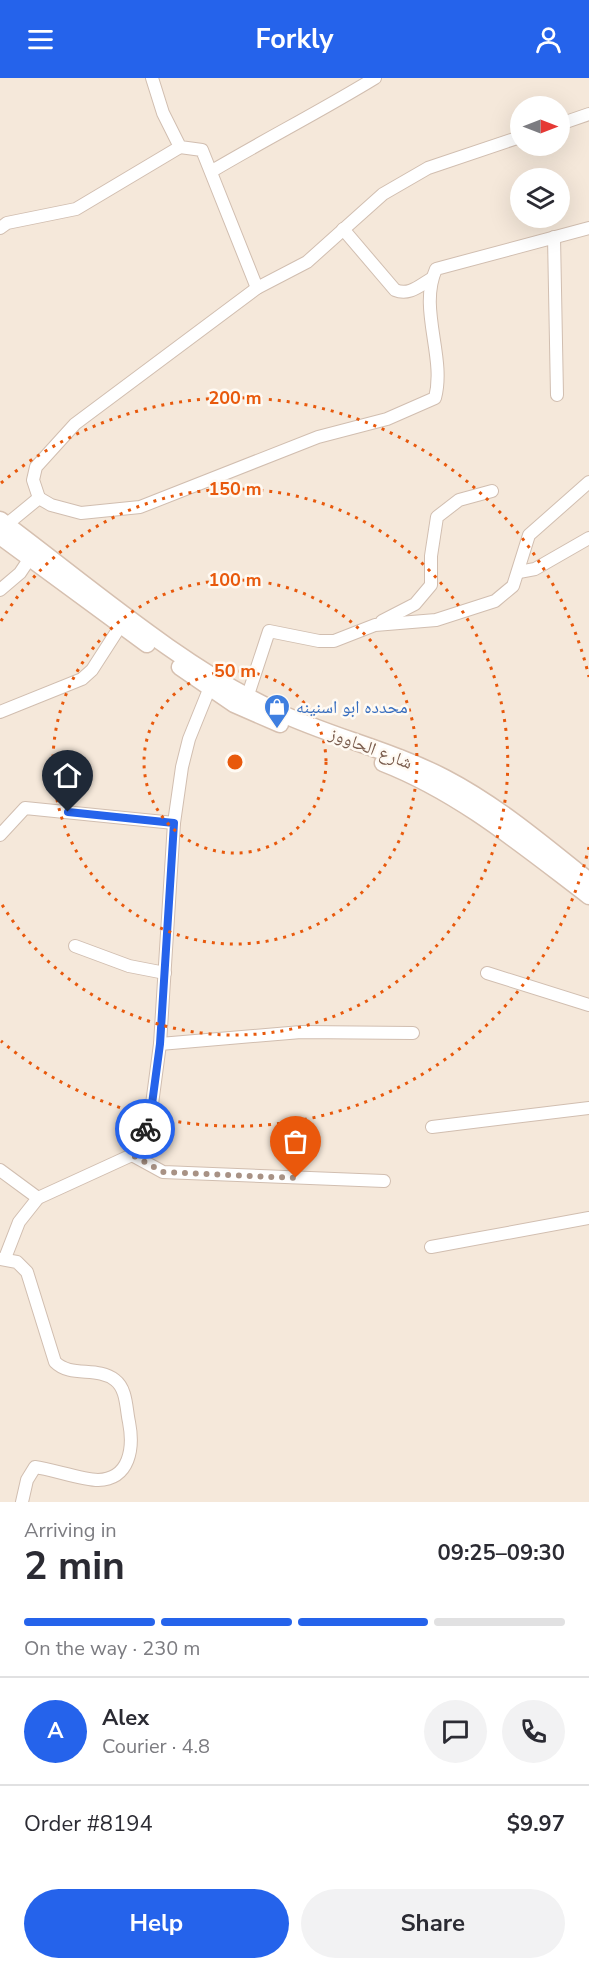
<!DOCTYPE html>
<html lang="en">
<head>
<meta charset="utf-8">
<style>
  :root { --surface:#fff; --page:#f2f2f3; --text:#2b2b33; --muted:#7c7c81; --line:#e1e1e2; --accent:#2563eb }
  body { margin:0; font-family:"Nunito Sans","Noto Naskh Arabic",sans-serif; background:var(--page); color:var(--text); height:100vh; display:flex; flex-direction:column; font-size:22px; white-space:nowrap }
  * { box-sizing:border-box; margin:0 }
  p { font-size:20px; color:var(--muted) }
  .icon { flex:none; width:33px; height:33px; fill:none; stroke:currentColor; stroke-width:2; stroke-linecap:round; stroke-linejoin:round }
  .map { position:relative; height:1424px; overflow:hidden }
  .drawer { display:flex; flex-direction:column; background:var(--surface); flex:1 }
  .drawer>* { flex:none }
  .needle { width:39px; rotate:90deg }
  .fabs { position:absolute; left:510px; top:18px; display:grid; gap:12px }
  .fabs a { display:grid; place-items:center; width:60px; height:60px; border-radius:50%; background:var(--surface); box-shadow:0 6px 24px #0002; font-size:30px }
  .pin { position:absolute; display:grid; place-items:center; width:51px; height:51px; color:#fff; margin:-62px -26px; border-radius:50% 50% 50% 0; rotate:-45deg; box-shadow:0 0 6px #0007 }
  .pin .icon { rotate:45deg }
  .courier { position:absolute; display:grid; place-items:center; width:60px; height:60px; margin:-30px; border:4px solid #2563eb; border-radius:50%; background:#fff; color:#222; box-shadow:0 2px 8px #0007 }
  .head em { font-style:normal; font-weight:700 }
  .head div { display:flex; flex-direction:column-reverse }
  .head { display:flex; align-items:center; justify-content:space-between; height:102px; padding:0 24px }
  h1 { font-size:39px; font-weight:700; line-height:45px }
  .bar { display:grid; grid-template-columns:repeat(4,1fr); gap:9px 6px; align-content:center; height:72px; padding:0 24px }
  .bar i { height:8px; border-radius:4px; background:var(--line) }
  .bar .active { background:var(--accent) }
  .bar p { grid-column:span 4 }
  .line { display:flex; align-items:center; gap:15px; padding:0 24px; border-top:2px solid var(--line) }
  .line div { flex:1 }
  .round { display:grid; place-items:center; flex:none; width:63px; height:63px; border-radius:32px; background:var(--page) }
  .primary-button { display:flex; gap:12px; margin-top:auto; padding:12px 24px }
  .primary-button a { flex:1; height:69px; border-radius:36px; background:var(--accent); color:#fff; font-size:24px; font-weight:700; line-height:69px; text-align:center }
  .primary-button a+a { background:var(--page); color:var(--text) }
  header { display:flex; justify-content:space-between; align-items:center; height:78px; padding:0 24px; background:var(--accent); color:#fff; font-size:27px; font-weight:700 }
  .map>svg:first-child { display:block }
</style>
</head>
<body>
<header><svg class="icon" aria-label="menu" viewBox="0 0 24 24"><path d="M4 6h16M4 12h16M4 18h16"/></svg>Forkly<svg class="icon" aria-label="person" viewBox="0 0 24 24"><circle cx="12" cy="8" r="4"/><path d="M4 21q1-7 8-7t8 7"/></svg></header>
<div class="map">
<svg width="589" height="1424" viewBox="0 0 589 1424">
  <rect width="100%" height="100%" fill="#fdf6ec"/>
  <path fill="#f5e8da" fill-rule="evenodd" d="M0,0H589V1424H0ZM520,28H560V68H520ZM520,100H560V140H520Z"/>
  <g fill="none" stroke-linecap="round" stroke-linejoin="round">
    <defs>
      <g id="street">
        <path d="M152,0L163,35L180,69L202,72L257,210"/>
        <path d="M560,46L589,36"/>
        <path d="M212,93C266,61 321,33 375,0"/>
        <path d="M0,150L7,145L76,131L180,69"/>
        <path d="M343,151L395,212C409,218 419,208 431,201"/>
        <path d="M554,159L557,317"/>
        <path d="M39,420L33,402L36,389L75,346L257,210L307,184L383,116L428,90L520,59"/>
        <path d="M6,447L39,420L51,427L81,435L140,429L318,359L387,341L435,320C446,279 418,231 436,191L589,150"/>
        <path d="M519,494L535,491L589,460"/>
        <path d="M0,512L20,495L30,480"/>
        <path d="M382,543L415,526L431,507V478L437,439L459,422L492,413"/>
        <path d="M245,626L269,553L319,563H334L375,547L436,542L495,523L513,508L529,457L589,404"/>
        <path d="M0,634L82,601L92,592L121,547"/>
        <path d="M0,757L25,730L174,745"/>
        <path d="M75,868L129,888L165,895"/>
        <path d="M487,895L589,927"/>
        <path d="M160,966L301,954L413,955"/>
        <path d="M432,1049L589,1030"/>
        <path d="M132,1077L163,1094L384,1103"/>
        <path d="M0,1092L38,1120"/>
        <path d="M431,1169L589,1140"/>
        <path d="M5,1180L19,1144L38,1120L132,1077L150,1041L160,966L174,745L182,689L189,661L210,609"/>
        <path d="M0,1181L17,1184L27,1194L55,1284C71,1300 97,1288 115,1302C127,1311 126,1331 129,1344C134,1370 130,1401 98,1402C83,1402 51,1391 35,1389L27,1402L22,1424"/>
      </g>
      <g id="secondary">
        <path d="M0,442C85,505 181,589 276,633C331,659 391,672 445,700C497,727 543,766 589,803"/>
        <path d="M0,458L147,566"/>
        <path d="M180,589L234,626L280,646"/>
        <path d="M383,685C460,715 523,768 589,818"/>
      </g>
    </defs>
    <use href="#street" stroke="#d1beb0" stroke-width="14"/>
    <use href="#secondary" stroke="#d6c0b0" stroke-width="19"/>
    <use href="#street" stroke="#fff" stroke-width="12"/>
    <use href="#secondary" stroke="#fff" stroke-width="16"/>
  </g>
  <g fill="none" stroke-linecap="round" stroke-linejoin="round">
    <path stroke="#a89285" stroke-width="6" stroke-dasharray="0 10.8" d="M145,1051L132,1077L163,1094L296,1100"/>
    <path stroke="#2563eb" stroke-width="8" d="M68,734L174,745L160,966L150,1041L145,1051"/>
  </g>
  <g fill="none" stroke="#e8590c" stroke-width="3" stroke-dasharray="3 6">
    <circle cx="235" cy="684" r="91"/>
    <circle cx="235" cy="684" r="182"/>
    <path d="M1 543A273 273 0 1 1 1 825"/>
    <path d="M589 769A364 364 0 0 1 1 963M1 405A364 364 0 0 1 589 599"/>
  </g>
  <defs>
    <symbol id="shop-pin" viewBox="-11 -11 22 30"><path d="M0 17L-7.5 6A9.5 9.5 0 1 1 7.5 6Z" fill="#3f7fe0" stroke="#fffaf3"/><path d="M-5-2.5h2.3a2.7 3.5 0 0 1 5.4 0H5L5.5 6h-11ZM-1.5-2.5h3a1.5 2.3 0 0 0-3 0Z" fill="#fff"/></symbol>
  </defs>
  <g fill-rule="evenodd">
    <use href="#shop-pin" x="262" y="614" width="30" height="40"/>
  </g>
  <g text-anchor="middle" dominant-baseline="central" stroke-width="5" stroke-linejoin="round" paint-order="stroke">
    <g font-size="18" fill="#366cbe" stroke="#fffaf3" text-anchor="start">
      <text x="296" y="629">محدده ابو اسنينه</text>
    </g>
    <g font-size="18" fill="#7a5c4d" stroke="#fffaf3">
      <text transform="translate(371 670) rotate(21)">شارع الحاووز</text>
    </g>
  </g>
  <circle cx="235" cy="684" r="9" fill="#e8590c" stroke="#fffaf3" stroke-width="3"/>
  <g font-size="18" text-anchor="middle" font-weight="bold" fill="#e8590c" stroke="#fffaf3" stroke-width="5" stroke-linejoin="round" paint-order="stroke">
    <text x="235" y="326">200 m</text>
    <text x="235" y="417">150 m</text>
    <text x="235" y="508">100 m</text>
    <text x="235" y="599">50 m</text>
  </g>
</svg>
<div class="fabs">
<a><svg class="needle" viewBox="-14 -14 28 28"><path d="M0-13l5 13h-10z" fill="#e53935"/><path d="M0 13l5-13h-10z" fill="#7c7c81"/></svg></a>
<a><svg class="icon" aria-label="layers" viewBox="0 0 24 24"><path d="M12 4l9 5-9 5-9-5zM3 14l9 5 9-5"/></svg></a>
</div>
<div class="pin" style="left:296px;top:1100px;background:#ea580c"><svg class="icon" aria-label="bag" viewBox="0 0 24 24"><path d="M5 8h14l-1 12H6zM9 8a3 3 0 0 1 6 0"/></svg></div>
<div class="pin" style="left:68px;top:734px;background:#1f2937"><svg class="icon" aria-label="home" viewBox="0 0 24 24"><path d="M3 11l9-7 9 7M6 9v11h12V9"/></svg></div>
<div class="courier" style="left:145px;top:1051px"><svg class="icon" aria-label="bike" viewBox="0 0 24 24"><circle cx="6" cy="16" r="4"/><circle cx="18" cy="16" r="4"/><path d="M6 16l4-8h5l3 8M10 8l3 8H6M13 5h3"/></svg></div>
</div>
<section class="drawer">
<div class="head"><div><h1>2 min</h1><p>Arriving in</p></div><em>09:25–09:30</em></div>
<div class="bar"><i class="active"></i><i class="active"></i><i class="active"></i><i></i><p>On the way · 230 m</p></div>
<div class="line" style="height:108px"><b class="round" style="background:var(--accent);color:#fff">A</b><div><b>Alex</b><p>Courier · 4.8</p></div><a class="round"><svg class="icon" aria-label="chat" viewBox="0 0 24 24"><path d="M4 5h16v11H9l-5 4z"/></svg></a><a class="round"><svg class="icon" aria-label="phone" viewBox="0 0 24 24"><path d="M5 4h4l2 5-3 2q2 4 5 5l2-3 5 2v4C11 20 4 13 5 4z"/></svg></a></div>
<div class="line" style="height:78px"><div>Order #8194</div><b>$9.97</b></div>
<div class="primary-button"><a>Help</a><a>Share</a></div>
</section>
</body>
</html>
